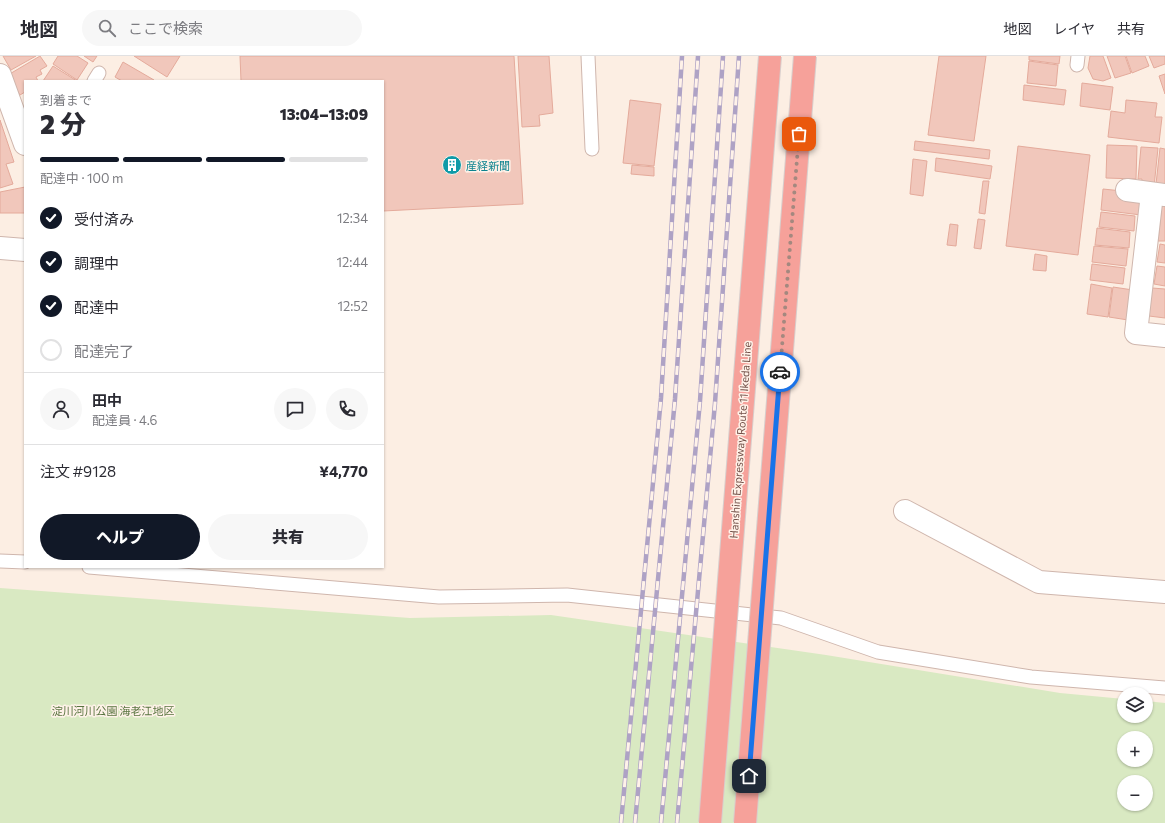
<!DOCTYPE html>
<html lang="ja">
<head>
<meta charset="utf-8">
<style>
  :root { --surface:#fff; --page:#f7f7f7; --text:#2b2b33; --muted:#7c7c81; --line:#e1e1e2; --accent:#111827 }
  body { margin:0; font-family:Commissioner,"Noto Sans JP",sans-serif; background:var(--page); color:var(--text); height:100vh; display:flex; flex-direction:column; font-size:15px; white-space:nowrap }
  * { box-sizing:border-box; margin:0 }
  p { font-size:13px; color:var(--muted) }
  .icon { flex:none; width:22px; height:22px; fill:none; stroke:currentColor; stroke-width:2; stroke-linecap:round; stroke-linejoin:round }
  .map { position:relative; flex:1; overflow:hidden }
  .side { position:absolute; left:24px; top:24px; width:360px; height:488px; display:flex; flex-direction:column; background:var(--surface); border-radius:0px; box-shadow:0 1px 3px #0004 }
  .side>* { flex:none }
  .fabs { position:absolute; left:1117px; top:631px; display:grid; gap:8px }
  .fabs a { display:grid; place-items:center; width:36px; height:36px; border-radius:50%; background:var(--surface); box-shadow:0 1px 3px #0004; font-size:20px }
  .pin { position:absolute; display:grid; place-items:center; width:34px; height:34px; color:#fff; margin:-17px; border-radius:8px; box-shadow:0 2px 6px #0006 }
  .courier { position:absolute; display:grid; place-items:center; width:40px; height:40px; margin:-20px; border:3px solid #1a73e8; border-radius:50%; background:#fff; color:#222; box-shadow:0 1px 5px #0007 }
  .summary em { font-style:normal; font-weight:800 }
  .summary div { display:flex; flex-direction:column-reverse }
  .summary { display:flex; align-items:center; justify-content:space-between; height:68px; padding:0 16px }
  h1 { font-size:26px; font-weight:800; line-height:30px }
  .bar { display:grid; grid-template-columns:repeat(4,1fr); gap:6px 4px; align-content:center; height:48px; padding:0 16px }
  .bar i { height:5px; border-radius:3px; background:var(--line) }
  .bar .selected { background:var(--accent) }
  .bar p { grid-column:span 4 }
  .line { display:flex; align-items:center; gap:10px; padding:0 16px; border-top:1px solid var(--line) }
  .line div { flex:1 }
  .round { display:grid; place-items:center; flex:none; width:42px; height:42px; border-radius:21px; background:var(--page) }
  ol { padding:0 16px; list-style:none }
  li { display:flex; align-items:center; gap:12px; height:44px }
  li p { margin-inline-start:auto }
  li .icon { padding:4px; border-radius:50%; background:var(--accent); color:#fff; stroke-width:4 }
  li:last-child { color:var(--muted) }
  li i { width:22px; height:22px; border:2px solid var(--line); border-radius:50% }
  .button { display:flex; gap:8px; margin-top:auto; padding:8px 16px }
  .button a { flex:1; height:46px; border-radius:24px; background:var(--accent); color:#fff; font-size:16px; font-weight:800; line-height:46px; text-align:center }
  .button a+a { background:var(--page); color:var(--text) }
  header { display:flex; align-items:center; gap:24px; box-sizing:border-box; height:56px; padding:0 20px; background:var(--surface); border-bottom:1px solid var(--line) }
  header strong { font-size:19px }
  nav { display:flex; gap:22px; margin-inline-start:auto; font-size:14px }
  .search { width:280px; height:36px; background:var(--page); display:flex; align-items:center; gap:10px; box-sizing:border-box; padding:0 14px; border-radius:22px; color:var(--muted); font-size:15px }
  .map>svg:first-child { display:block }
</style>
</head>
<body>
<header>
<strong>地図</strong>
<div class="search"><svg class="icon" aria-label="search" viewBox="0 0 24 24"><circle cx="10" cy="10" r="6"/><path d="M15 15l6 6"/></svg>ここで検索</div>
<nav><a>地図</a><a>レイヤ</a><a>共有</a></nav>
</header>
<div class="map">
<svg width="1165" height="767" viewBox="0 0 1165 767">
  <rect width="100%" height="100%" fill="#fceee3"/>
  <path fill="#d9e9c2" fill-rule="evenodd" d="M0,532L410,562L551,559L826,599L1060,637L1124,643V660H1146V645L1165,647V767H0ZM1124,682H1146V704H1124ZM1124,726H1146V748H1124Z"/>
  <g fill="#f1c7bb" stroke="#e4aa9b">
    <path d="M3,0H36L11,14Z"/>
    <path d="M40,0L47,10L40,14L42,18L36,21L38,25H25V36L20,39L8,19Z"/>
    <path d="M58,0H77L88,7L77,24L53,8Z"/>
    <path d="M84,0H97L93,6Z"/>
    <path d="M134,0H180L167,21Z"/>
    <path d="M240,0H514L523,148L383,155V25H241Z"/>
    <path d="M518,0H549L553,57L539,59L540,70L522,71Z"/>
    <path d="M939,0H986L974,85L928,79Z"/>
    <path d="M1029,0H1060L1059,8L1029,4Z"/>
    <path d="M1090,0H1103L1111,22L1103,25L1093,23L1088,12Z"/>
    <path d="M1107,0H1125L1131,17L1115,22Z"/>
    <path d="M1126,0H1145L1149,10L1132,17Z"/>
    <path d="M1149,0H1165V8L1154,12Z"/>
    <path d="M1029,5L1058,9L1056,30L1027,27Z"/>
    <path d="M123,6L154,24L153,25H122L115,21Z"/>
    <path d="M53,10L77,25H43Z"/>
    <path d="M1165,18V38L1159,20Z"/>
    <path d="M1082,27L1113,31L1110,54L1080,50Z"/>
    <path d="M1024,29L1066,34L1064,49L1023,44Z"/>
    <path d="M630,44L661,48L654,110L623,107Z"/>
    <path d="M1126,44L1157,47L1155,61H1162L1159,87L1108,81L1111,55L1125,57Z"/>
    <path d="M0,64L14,106L6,108L13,128L0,132Z"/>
    <path d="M915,85L990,94L989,103L914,94Z"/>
    <path d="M1107,89L1137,90L1136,123L1106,122Z"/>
    <path d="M1018,90L1090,99L1078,199L1006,190Z"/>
    <path d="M1141,91L1158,92L1154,131L1141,130L1142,123H1138Z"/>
    <path d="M1160,92L1165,93V133L1156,128Z"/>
    <path d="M936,102L992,110L990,123L935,115Z"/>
    <path d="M913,103L927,105L923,140L910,138Z"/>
    <path d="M632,109L654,111V120L631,118Z"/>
    <path d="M983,125H989L985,158L979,157Z"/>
    <path d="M25,131V157H0V136Z"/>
    <path d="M1103,133L1122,135L1143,143L1141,159L1101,154Z"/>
    <path d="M1162,147L1165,148V185H1158Z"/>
    <path d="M1101,156L1135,160L1134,175L1099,171Z"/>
    <path d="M978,163L985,164L981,193L974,192Z"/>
    <path d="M950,168L958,169L956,190L947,189Z"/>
    <path d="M1097,172L1130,176L1129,192L1095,189Z"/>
    <path d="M1160,188L1165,189V207L1157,206Z"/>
    <path d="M1094,190L1128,193L1126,210L1092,206Z"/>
    <path d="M1035,198L1047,200L1046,215L1033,214Z"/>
    <path d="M1092,208L1125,212L1123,228L1090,224Z"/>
    <path d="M1157,210L1165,211V230L1154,228Z"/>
    <path d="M1091,228L1112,232L1108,261L1087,258Z"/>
    <path d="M1113,231L1133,234L1128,264L1109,261Z"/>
    <path d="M1152,232L1165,233V262L1149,260Z"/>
  </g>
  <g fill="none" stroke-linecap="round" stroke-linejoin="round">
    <defs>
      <g id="lane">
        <path d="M588,0L592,93"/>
        <path d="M1077,9L1078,0"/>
        <path d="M94,25L99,17"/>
        <path d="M0,505L25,506"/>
        <path d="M89,511L439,541L567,539L781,562L878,596L1031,621L1165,632"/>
      </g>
      <g id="street">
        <path d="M0,19L25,88"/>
        <path d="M1127,134L1165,139"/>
        <path d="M1152,138L1136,277L1165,280"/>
        <path d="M0,192L25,194"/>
        <path d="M905,455L1039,526L1165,536"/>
      </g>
    </defs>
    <use href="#lane" stroke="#cfb6ad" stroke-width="15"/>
    <use href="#street" stroke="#cfb6ad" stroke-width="24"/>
    <use href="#lane" stroke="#fff" stroke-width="13"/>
    <use href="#street" stroke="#fff" stroke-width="22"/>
    <defs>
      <g id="rail">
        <path d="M621,767L661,342L682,0"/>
        <path d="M635,767L675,343L698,0"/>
        <path d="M661,767L700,345L723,0"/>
        <path d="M677,767L715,347L739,0"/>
      </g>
    </defs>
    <use href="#rail" stroke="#aea2c5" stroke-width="4.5"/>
    <use href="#rail" stroke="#fff2e9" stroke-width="3" stroke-dasharray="9" stroke-linecap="butt"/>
    <defs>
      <g id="highway-bridge">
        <path d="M710,767L770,0"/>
        <path d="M745,767L805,0"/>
      </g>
    </defs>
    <use href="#highway-bridge" stroke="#d8cecc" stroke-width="24" stroke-linecap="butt"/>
    <use href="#highway-bridge" stroke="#f6a19a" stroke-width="22"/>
  </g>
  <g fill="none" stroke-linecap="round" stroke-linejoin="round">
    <path stroke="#a4887f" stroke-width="4" stroke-dasharray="0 7.2" d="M780,316L799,78"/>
    <path stroke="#1a73e8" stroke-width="5" d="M749,720L780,316"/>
  </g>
  <defs>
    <symbol id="building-disc" viewBox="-11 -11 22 22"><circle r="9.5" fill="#0f9aa8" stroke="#fff2e9"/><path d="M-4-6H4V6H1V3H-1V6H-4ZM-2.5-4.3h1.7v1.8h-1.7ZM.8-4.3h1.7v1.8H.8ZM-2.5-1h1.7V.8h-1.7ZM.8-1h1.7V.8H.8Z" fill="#fff"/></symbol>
  </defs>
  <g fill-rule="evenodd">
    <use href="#building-disc" x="441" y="98" width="22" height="22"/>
  </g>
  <g text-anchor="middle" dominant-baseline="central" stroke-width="3" stroke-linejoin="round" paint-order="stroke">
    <g font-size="11" fill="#0d838f" stroke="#fff2e9" text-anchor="start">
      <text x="466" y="109">産経新聞</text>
    </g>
    <g font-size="11" fill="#745149" stroke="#fff2e9">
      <text transform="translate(740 384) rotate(-86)">Hanshin Expressway Route 11 Ikeda Line</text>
    </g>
    <g font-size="11" fill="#58743f" stroke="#fff2e9">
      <text x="113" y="654">淀川河川公園 海老江地区</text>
    </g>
  </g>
</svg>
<div class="fabs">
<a><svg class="icon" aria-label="layers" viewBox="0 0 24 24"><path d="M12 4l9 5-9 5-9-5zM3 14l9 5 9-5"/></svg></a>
<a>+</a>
<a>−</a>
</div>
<div class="pin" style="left:799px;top:78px;background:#ea580c"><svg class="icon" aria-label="bag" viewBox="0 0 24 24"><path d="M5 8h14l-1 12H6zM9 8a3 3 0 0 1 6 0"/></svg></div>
<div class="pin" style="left:749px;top:720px;background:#1f2937"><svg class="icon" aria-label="home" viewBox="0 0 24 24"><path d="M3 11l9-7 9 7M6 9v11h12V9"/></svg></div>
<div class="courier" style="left:780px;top:316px"><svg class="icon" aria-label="car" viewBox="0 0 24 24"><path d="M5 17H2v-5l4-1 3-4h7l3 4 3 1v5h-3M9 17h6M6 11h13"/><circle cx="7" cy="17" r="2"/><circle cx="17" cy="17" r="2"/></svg></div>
<section class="side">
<div class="summary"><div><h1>2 分</h1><p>到着まで</p></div><em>13:04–13:09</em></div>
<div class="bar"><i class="selected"></i><i class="selected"></i><i class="selected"></i><i></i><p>配達中 · 100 m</p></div>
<ol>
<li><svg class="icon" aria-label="check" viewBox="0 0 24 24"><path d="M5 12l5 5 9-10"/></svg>受付済み<p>12:34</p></li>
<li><svg class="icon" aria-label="check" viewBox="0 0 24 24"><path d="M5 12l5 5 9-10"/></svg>調理中<p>12:44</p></li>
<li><svg class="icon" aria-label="check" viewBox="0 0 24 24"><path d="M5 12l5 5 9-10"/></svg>配達中<p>12:52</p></li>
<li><i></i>配達完了</li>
</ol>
<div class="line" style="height:72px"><a class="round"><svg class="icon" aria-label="person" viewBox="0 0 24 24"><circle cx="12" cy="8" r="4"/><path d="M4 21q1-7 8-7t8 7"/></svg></a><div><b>田中</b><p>配達員 · 4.6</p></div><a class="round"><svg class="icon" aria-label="chat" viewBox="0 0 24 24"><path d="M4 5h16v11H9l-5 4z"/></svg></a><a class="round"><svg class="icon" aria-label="phone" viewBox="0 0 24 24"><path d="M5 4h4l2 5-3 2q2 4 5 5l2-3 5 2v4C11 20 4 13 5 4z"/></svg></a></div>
<div class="line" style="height:52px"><div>注文 #9128</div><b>¥4,770</b></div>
<div class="button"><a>ヘルプ</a><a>共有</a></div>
</section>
</div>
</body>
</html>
